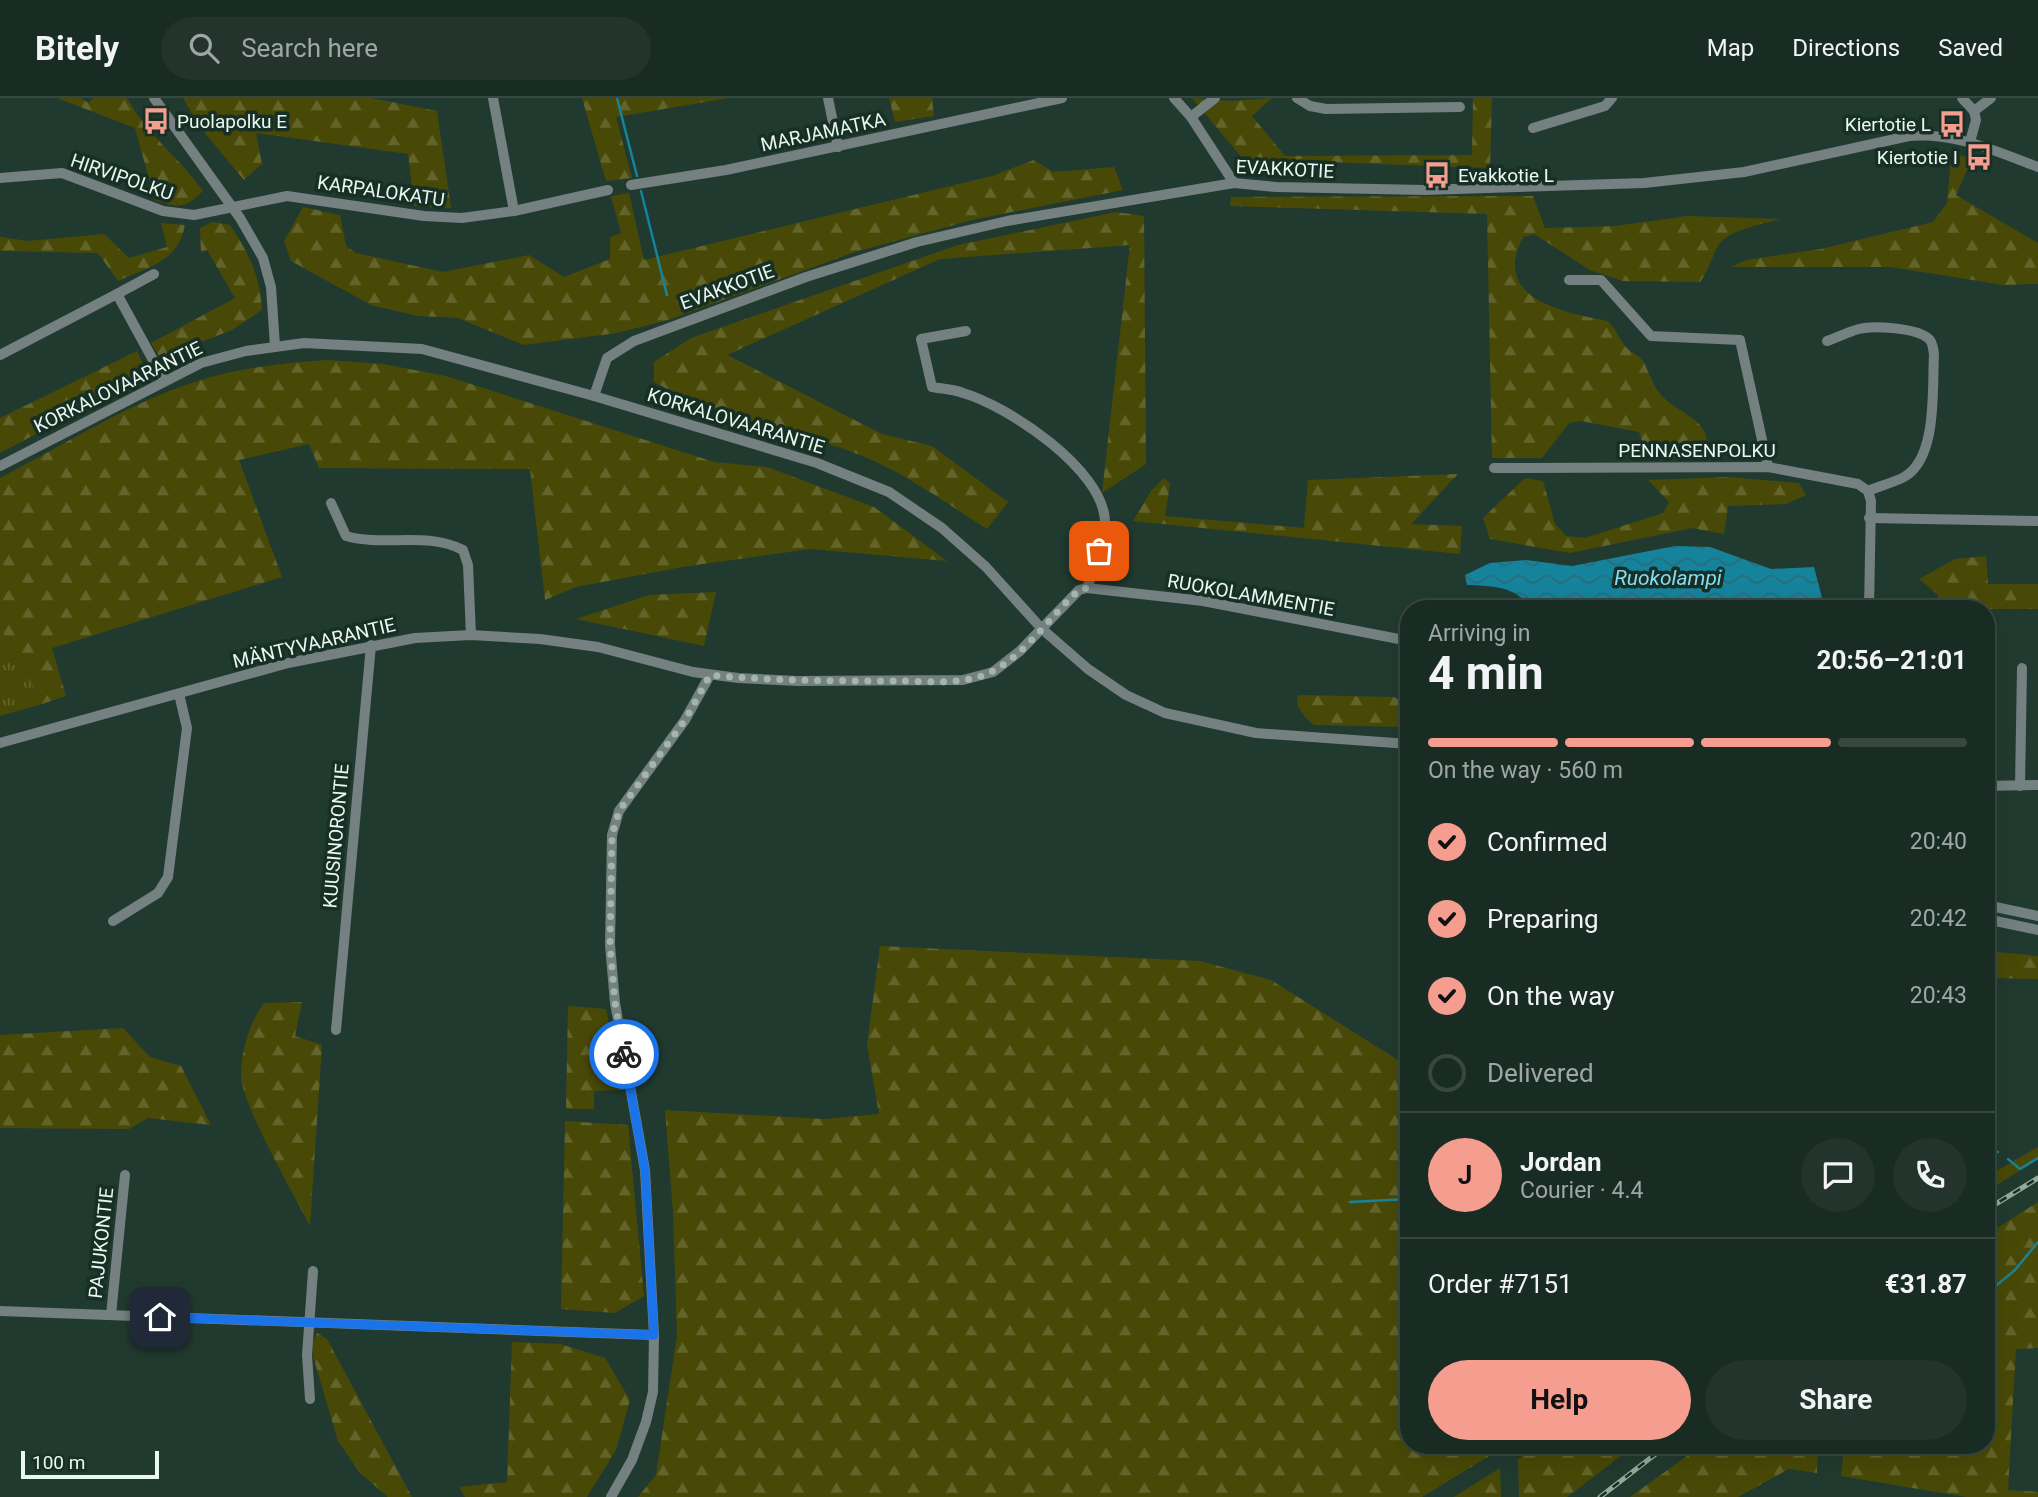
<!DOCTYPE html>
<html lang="en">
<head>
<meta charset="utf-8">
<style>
  :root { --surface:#192c23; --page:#22342b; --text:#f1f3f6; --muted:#9fa7a6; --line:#374841; --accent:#f59d8f }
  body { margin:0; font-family:Roboto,sans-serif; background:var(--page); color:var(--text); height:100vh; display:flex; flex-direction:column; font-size:26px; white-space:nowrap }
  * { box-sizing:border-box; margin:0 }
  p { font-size:23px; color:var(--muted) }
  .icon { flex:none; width:38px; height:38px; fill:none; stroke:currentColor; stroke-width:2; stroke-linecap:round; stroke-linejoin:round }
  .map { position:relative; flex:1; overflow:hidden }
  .sheet { position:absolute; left:1400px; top:502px; width:595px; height:854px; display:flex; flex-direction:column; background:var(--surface); border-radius:28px; box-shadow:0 7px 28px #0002,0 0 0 2px var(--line) }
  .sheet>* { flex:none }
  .scale { position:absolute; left:21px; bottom:18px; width:138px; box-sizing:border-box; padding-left:7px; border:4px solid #e9f8f0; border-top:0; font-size:19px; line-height:24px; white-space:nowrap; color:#e9f8f0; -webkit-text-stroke:5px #172f25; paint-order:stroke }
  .pin { position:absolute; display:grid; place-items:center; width:60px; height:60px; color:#fff; margin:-30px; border-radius:14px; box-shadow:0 4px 10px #0006 }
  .courier { position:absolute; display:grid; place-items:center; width:70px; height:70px; margin:-35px; border:5px solid #1a73e8; border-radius:50%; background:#fff; color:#222; box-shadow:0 2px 9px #0007 }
  .summary em { font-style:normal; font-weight:700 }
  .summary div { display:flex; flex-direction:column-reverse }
  .summary { display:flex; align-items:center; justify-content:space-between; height:119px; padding:0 28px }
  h1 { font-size:46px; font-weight:700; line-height:52px }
  .bar { display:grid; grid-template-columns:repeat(4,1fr); gap:10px 7px; align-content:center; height:84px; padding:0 28px }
  .bar i { height:9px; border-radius:5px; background:var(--line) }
  .bar .selected { background:var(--accent) }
  .bar p { grid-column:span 4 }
  .line { display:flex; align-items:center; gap:18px; padding:0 28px; border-top:2px solid var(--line) }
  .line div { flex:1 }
  .round { display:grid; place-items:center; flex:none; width:74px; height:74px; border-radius:37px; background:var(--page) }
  ol { padding:0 28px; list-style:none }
  li { display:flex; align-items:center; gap:21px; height:77px }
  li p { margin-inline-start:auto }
  li .icon { padding:7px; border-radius:50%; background:var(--accent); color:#111; stroke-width:4 }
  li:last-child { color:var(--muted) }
  li i { width:38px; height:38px; border:4px solid var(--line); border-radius:50% }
  .button { display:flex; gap:14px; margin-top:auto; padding:14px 28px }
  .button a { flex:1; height:80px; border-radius:42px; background:var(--accent); color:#111; font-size:28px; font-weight:700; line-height:80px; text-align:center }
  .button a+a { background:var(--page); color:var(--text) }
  header { display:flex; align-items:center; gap:42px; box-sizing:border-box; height:98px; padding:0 35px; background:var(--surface); border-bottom:2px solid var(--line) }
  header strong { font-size:33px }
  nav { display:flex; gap:38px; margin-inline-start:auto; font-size:24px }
  .search { width:490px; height:63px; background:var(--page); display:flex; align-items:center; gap:18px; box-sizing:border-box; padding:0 24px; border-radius:38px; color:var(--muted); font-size:26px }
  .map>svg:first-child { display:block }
</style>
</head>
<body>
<header>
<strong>Bitely</strong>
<div class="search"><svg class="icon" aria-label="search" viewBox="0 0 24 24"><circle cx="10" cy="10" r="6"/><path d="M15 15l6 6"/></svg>Search here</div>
<nav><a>Map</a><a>Directions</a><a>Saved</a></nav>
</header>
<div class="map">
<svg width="2038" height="1399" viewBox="0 0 2038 1399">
  <defs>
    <pattern id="grass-tufts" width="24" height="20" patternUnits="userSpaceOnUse" patternTransform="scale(1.75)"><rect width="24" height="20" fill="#494907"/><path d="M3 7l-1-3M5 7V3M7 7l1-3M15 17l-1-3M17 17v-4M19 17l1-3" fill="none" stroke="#63642b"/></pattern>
    <pattern id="forest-firs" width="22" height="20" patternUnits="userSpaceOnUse" patternTransform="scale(1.75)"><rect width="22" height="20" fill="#494907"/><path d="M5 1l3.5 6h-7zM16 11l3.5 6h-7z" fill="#63642b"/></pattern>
    <pattern id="water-waves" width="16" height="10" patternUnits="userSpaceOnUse" patternTransform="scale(1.75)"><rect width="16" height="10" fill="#16839c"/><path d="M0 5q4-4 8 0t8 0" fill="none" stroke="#296c7a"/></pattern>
  </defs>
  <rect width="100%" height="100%" fill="#213a2f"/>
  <path fill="url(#grass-tufts)" d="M0,527L42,606L0,618Z"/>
  <g fill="url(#forest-firs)">
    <path d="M57,0H81L89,5L93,0H127C147,37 179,59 203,93C184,111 179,110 155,102L135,30Z"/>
    <path d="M183,0H371L437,13L451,110L414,108L408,56L256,35L262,66L244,82L199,28Z"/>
    <path d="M582,0H729L616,19L632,80L606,83Z"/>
    <path d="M889,0H932L934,18L895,24Z"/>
    <path d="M1192,0L1231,3L1272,0L1252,18L1285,58L1472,57L1473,0H1492L1490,70L1243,61Z"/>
    <path d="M1954,56L1972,60L1956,97L2038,145V186L2004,187L1891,169H1731L1746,162L1821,151L1933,124L1947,105L1951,60Z"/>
    <path d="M1034,62L1053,74L1114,69L1123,92L972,122L855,154L668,222L617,235L524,247L458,220L418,218L371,207L291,163L284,143L303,109L340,117L346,148L356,155L443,174L529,157L564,179L610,161V139L621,135L611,98L629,95L644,162L992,78Z"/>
    <path d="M1533,98L1545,130L1615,128L1688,118L1780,121C1761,127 1728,131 1718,148C1711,161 1709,172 1700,184L1623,183L1590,172L1534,136L1523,139C1491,201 1562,214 1607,223C1617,231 1618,240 1626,249C1631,255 1638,256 1643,263C1649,274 1653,288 1661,297C1678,316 1706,318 1708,348L1702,357L1680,361L1646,355L1639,334L1581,323L1569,325L1542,360H1492L1487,116L1230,108L1231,99Z"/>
    <path d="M1116,114L1144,118L1146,366L1102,395L1130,147L940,161L727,257L882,336L932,348L1008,404L987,431C943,403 897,369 847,352C783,330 714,317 654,284V264L691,240L958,147Z"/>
    <path d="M212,124L230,127C249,155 260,178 262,212L232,232L160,260L151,245L235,200L207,152L201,155L200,130Z"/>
    <path d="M161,125L185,127C178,164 150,168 118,183L98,155L0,153V139L28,143L104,136L129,160L167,149Z"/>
    <path d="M137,253L147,274L146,278L0,355V320Z"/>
    <path d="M327,262L383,266L446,278L714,364L767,369L874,409L947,463L810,451L682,469L576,489L545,502L530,371L319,370L309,346L239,362L282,479L52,550L66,598L42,606L0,527V380C66,346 133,302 204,281C245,269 285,265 327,262Z"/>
    <path d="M1458,376L1411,426L1462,428L1460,456L1133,423L1151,393L1164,380L1170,386L1165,418L1304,430L1308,382Z"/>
    <path d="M1728,379L1799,385L1806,397L1786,406L1728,408L1724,436L1692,430L1570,455L1490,441L1483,420L1525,380L1543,383L1555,426L1566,438L1585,440L1663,415L1669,404L1648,382Z"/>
    <path d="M1986,458L1988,486H2038V511H1938V497L1919,481L1955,461Z"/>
    <path d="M716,494L704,548L576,521L649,497Z"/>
    <path d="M1298,597L1394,599L1409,607V629L1314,627C1305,619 1294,609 1298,597Z"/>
    <path d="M880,848L1200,863L1271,882L1409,969V1348L1504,1349L1422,1399H638L656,1377L677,1237L673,1114L665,1012L823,1021L879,1016L867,947Z"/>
    <path d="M1986,853L2038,858V881L1986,880Z"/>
    <path d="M302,904L295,938L322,947L310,1128C295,1098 240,1004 241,976C242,950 249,926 264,905Z"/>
    <path d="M568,908L606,911L623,992L594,993V1011H566Z"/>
    <path d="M123,930L150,959L181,968L211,1027L148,1020L129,1031L0,1030V937Z"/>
    <path d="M565,1023L628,1027L644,1198L615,1215L561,1211Z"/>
    <path d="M2038,1049V1061L1986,1094V1079Z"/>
    <path d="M2038,1104V1250L2016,1251L2008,1392L2038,1394V1399H1967L1841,1378L1844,1348H1986V1137Z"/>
    <path d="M317,1235L327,1241L412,1399H388L360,1375L338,1343L313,1258L312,1246Z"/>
    <path d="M512,1244L560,1246L605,1260L630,1302L616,1352L587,1399H465L459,1389L507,1384Z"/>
    <path d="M1541,1348H1634L1567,1399H1519L1518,1361Z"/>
    <path d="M1701,1348H1818L1817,1375L1789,1371L1738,1399H1630Z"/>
    <path d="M1500,1370L1501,1399H1454Z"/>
  </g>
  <path fill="url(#water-waves)" d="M1675,448L1710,449L1771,471L1814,469L1825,511H1701L1695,507L1675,511H1615L1578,503L1558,511H1530C1518,488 1492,488 1467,487L1465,477L1490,465L1526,462L1572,468Z"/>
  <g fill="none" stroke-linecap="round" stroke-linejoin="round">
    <g stroke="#16839c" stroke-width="2.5">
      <path d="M617,0L637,78"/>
      <path d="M641,93L667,197"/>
      <path d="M1986,1053L1998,1054"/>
      <path d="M2008,1061L2020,1071L2038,1060"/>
      <path d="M1350,1104L1409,1101"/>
      <path d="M1986,1196L2015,1172L2038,1144"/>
    </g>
    <g stroke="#748180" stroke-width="10">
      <path d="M154,0L240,120L263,160L271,189L275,248"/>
      <path d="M493,0L514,113"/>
      <path d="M828,0L838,49"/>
      <path d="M1174,0L1191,19L1234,85"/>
      <path d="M1297,0L1310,8L1326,11L1460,9"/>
      <path d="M1962,0L1974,13"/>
      <path d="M1191,19L1215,0"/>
      <path d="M1533,30L1605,8L1612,0"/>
      <path d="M1970,44L1976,22L1974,13L1991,0"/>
      <path d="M0,80L62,75L163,113L194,117L287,98L424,118L462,120L514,113L608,92"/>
      <path d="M631,87L726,72L1062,0"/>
      <path d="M1569,182H1601L1651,238L1740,242L1768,369"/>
      <path d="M117,196L154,176"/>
      <path d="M1827,243C1838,239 1848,234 1859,231C1873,227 1918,230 1929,241C1933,244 1933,252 1934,256C1932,290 1938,360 1904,379C1893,385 1879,388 1868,393"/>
      <path d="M0,257L117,196L164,282"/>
      <path d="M594,298L607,260L634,243L806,179L917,144L1007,123L1234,85L1276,89L1425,92L1644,85L1744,74L1909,38C1955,34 1995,53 2038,69"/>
      <path d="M0,368L201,265L246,253L304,245L422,251L594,298L817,365L889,394L942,430L986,469L1042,531L1088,571L1126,597L1165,615L1256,635L1409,646"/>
      <path d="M1494,370L1768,369L1858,386L1868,393L1871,403L1869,511"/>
      <path d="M331,405L346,438C384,449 427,433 463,452L468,467L471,537"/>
      <path d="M1869,420L2038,423"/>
      <path d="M1087,490L1203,503L1409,543"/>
      <path d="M0,645L288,565L415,540L471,537L540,541L598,549L693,574L738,580L797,583L963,582L993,574L1020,553L1079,492L1087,490C1094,470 1106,444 1105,423C1103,371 1008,308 963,295C953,291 942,291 932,289L921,241L966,233"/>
      <path d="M1986,688L2038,687"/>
      <path d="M2020,688L2022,570"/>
      <path d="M1986,807L2038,818"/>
      <path d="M1986,821L2038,832"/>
      <path d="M113,823L158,795L168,779L187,630L179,596"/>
      <path d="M336,932L371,547"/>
      <path d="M0,1213L654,1237"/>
      <path d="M111,1217L125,1077"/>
      <path d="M310,1301L307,1257L313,1173"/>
      <path d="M611,1399L632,1362L646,1324L653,1294L654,1237L645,1072L615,905L610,847L612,737L619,713L685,622L710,577"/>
    </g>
    <defs>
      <g id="rail">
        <path d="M1986,1112L2038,1080"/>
        <path d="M1600,1399L1666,1348"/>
      </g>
    </defs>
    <use href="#rail" stroke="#95a99f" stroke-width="5"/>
    <use href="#rail" stroke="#172f25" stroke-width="2.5" stroke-dasharray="8" stroke-linecap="butt"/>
  </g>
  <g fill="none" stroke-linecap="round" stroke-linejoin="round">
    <path stroke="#a3b6ac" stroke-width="7" stroke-dasharray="0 12.6" d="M624,956L615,905L610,847L612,737L619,713L685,622L710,577C773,583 835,583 898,583C928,583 966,588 993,573C1028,554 1050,518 1079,492L1087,490L1099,453"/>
    <path stroke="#1a73e8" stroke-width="9" d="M160,1219L654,1237L645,1072L624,956"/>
  </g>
  <defs>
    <symbol id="bus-bare" viewBox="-9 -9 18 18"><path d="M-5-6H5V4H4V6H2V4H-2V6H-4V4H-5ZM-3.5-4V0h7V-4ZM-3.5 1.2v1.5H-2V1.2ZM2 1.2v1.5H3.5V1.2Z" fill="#f59d8f" stroke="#172f25" stroke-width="2.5" paint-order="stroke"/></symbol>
  </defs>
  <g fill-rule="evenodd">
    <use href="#bus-bare" x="137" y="4" width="38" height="38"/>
    <use href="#bus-bare" x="1933" y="7" width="38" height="38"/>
    <use href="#bus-bare" x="1960" y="40" width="38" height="38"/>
    <use href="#bus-bare" x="1418" y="58" width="38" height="38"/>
  </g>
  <g text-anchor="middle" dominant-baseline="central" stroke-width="7" stroke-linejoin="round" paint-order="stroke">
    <g font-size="19" fill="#e9f8f0" stroke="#172f25" text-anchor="start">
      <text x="177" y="23">Puolapolku E</text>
      <text x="1931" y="26" text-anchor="end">Kiertotie L</text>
      <text x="1958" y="59" text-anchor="end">Kiertotie I</text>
      <text x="1458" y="77">Evakkotie L</text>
    </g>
    <g font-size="19" fill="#e9f8f0" stroke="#172f25">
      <text transform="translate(823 34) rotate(-12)">MARJAMATKA</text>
      <text transform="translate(1285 71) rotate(3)">EVAKKOTIE</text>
      <text transform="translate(122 79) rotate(19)">HIRVIPOLKU</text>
      <text transform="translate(381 93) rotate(8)">KARPALOKATU</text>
      <text transform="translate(727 189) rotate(-20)">EVAKKOTIE</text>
      <text transform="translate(118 289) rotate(-26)">KORKALOVAARANTIE</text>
      <text transform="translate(736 323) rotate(17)">KORKALOVAARANTIE</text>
      <text x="1697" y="352">PENNASENPOLKU</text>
      <text transform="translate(1251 497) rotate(10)">RUOKOLAMMENTIE</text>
      <text transform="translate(314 545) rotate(-13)">MÄNTYVAARANTIE</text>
      <text transform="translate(336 738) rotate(-85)">KUUSINORONTIE</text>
      <text transform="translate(101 1145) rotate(-84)">PAJUKONTIE</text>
    </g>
    <g font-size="21" font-style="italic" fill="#85dcf5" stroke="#172f25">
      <text x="1668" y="480">Ruokolampi</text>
    </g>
  </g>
</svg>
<div class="scale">100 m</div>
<div class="pin" style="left:1099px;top:453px;background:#ea580c"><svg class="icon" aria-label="bag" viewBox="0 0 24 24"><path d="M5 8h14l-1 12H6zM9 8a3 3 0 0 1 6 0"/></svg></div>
<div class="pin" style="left:160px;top:1219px;background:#1f2937"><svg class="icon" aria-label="home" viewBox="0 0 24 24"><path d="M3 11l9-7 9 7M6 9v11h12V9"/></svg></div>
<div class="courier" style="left:624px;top:956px"><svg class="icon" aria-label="bike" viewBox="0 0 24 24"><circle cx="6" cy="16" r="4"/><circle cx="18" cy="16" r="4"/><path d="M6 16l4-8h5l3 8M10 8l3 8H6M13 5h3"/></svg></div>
<section class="sheet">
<div class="summary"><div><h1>4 min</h1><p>Arriving in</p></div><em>20:56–21:01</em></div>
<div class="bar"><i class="selected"></i><i class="selected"></i><i class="selected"></i><i></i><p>On the way · 560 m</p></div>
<ol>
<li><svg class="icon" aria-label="check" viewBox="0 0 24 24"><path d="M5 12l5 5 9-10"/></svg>Confirmed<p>20:40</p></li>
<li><svg class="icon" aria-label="check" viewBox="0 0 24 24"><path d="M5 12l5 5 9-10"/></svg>Preparing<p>20:42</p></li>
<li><svg class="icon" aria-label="check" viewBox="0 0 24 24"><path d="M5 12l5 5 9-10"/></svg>On the way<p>20:43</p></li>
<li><i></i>Delivered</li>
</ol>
<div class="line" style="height:126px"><b class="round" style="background:var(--accent);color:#111">J</b><div><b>Jordan</b><p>Courier · 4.4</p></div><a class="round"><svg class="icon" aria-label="chat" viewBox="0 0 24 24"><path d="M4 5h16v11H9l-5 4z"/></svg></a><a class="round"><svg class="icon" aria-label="phone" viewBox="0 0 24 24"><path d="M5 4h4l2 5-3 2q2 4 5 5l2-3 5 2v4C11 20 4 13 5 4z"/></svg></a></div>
<div class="line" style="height:91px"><div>Order #7151</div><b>€31.87</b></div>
<div class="button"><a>Help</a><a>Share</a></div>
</section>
</div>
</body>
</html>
